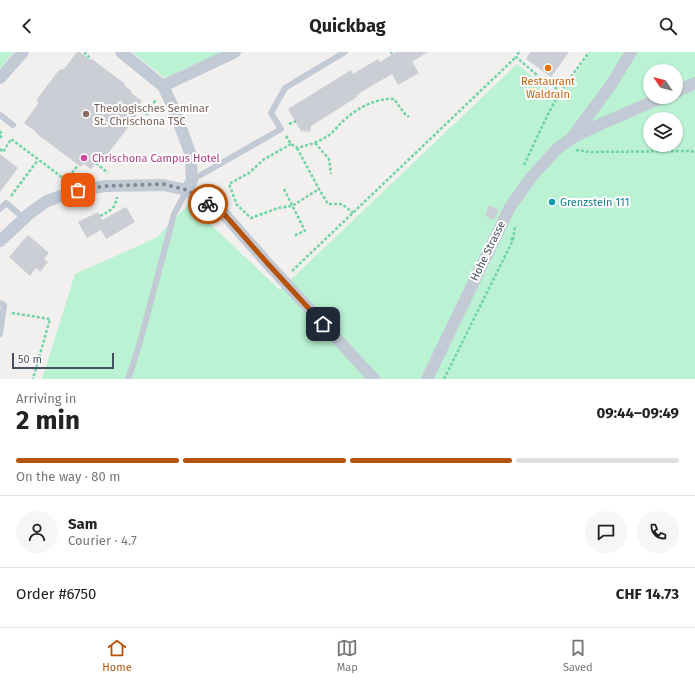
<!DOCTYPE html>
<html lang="en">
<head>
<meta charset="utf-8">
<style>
  :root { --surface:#fff; --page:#f6f6f6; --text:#222; --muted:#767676; --line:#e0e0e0; --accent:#b45309 }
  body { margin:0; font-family:"Fira Sans",sans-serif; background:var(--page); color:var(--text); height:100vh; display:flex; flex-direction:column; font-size:15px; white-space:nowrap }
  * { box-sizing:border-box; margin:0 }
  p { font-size:13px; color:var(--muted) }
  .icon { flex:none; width:22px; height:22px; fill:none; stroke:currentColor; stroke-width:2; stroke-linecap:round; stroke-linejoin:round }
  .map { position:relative; height:327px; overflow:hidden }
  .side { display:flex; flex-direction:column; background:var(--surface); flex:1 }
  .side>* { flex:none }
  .needle { width:26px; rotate:305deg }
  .buttons { position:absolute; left:643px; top:12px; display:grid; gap:8px }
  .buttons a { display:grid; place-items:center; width:40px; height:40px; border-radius:50%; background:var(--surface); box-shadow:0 1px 3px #0004; font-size:20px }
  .scale { position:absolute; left:12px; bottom:10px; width:102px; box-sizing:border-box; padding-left:4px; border:2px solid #46515e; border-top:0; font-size:11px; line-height:14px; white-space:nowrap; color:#46515e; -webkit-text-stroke:3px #fff; paint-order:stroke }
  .pin { position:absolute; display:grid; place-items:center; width:34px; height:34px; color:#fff; margin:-17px; border-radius:8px; box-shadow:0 2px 6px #0006 }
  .courier { position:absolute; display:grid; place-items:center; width:40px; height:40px; margin:-20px; border:3px solid #b45309; border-radius:50%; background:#fff; color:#222; box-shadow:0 1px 5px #0007 }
  .overview em { font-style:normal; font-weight:700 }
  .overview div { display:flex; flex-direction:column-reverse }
  .overview { display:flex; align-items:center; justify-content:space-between; height:68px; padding:0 16px }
  h1 { font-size:26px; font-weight:700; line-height:30px }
  .bar { display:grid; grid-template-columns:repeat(4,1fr); gap:6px 4px; align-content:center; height:48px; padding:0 16px }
  .bar i { height:5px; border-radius:3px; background:var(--line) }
  .bar .active { background:var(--accent) }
  .bar p { grid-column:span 4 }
  .line { display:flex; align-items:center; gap:10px; padding:0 16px; border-top:1px solid var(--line) }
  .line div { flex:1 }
  .round { display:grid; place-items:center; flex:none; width:42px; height:42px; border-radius:21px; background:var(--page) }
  header { display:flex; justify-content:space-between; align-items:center; height:52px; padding:0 16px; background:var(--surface); font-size:18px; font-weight:700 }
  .menu { display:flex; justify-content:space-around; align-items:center; height:56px; border-top:1px solid var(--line); background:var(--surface); font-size:11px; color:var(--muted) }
  .menu a { display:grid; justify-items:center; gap:2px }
  .menu .active { color:var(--accent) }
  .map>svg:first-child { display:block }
</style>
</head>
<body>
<header><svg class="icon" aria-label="back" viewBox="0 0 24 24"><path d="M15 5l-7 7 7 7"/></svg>Quickbag<svg class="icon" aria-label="search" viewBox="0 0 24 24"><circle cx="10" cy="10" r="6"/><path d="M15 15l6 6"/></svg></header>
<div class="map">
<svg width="695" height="327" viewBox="0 0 695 327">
  <rect width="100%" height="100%" fill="#f2efef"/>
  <g fill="#bbf2d4" fill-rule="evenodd">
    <path d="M0,0H14L0,16Z"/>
    <path d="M132,0H222L165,26Z"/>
    <path d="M590,0H695V327H42L75,222L156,186L189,152L280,238L517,12L559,46ZM650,19H676V45H650ZM650,67H676V93H650Z"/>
  </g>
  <g fill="#cbced4">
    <path d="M77,0H80L90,8L92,7L125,32V34L132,39L130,40L142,49L134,60L137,62L133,69L107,103H106L102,109L99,107L91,117L83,112L81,115L37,82L36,80L24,71L38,52L37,47L59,18L64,17Z"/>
    <path d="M396,0H428L412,10L419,21L398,33L392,22L363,39L356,44L357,45L311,74L310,80L301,79L288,57L351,18L353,22L378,7L380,10Z"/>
    <path d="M530,0H569L551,25L526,7Z"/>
    <path d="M0,102L18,116L0,140Z"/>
    <path d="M489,153L499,158L494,168L485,164Z"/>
    <path d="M126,155L135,170L106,187L101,178L87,186L78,170L98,160L102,168Z"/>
    <path d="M28,183L49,201L44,207L48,210L40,220L36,216L30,224L9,205Z"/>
  </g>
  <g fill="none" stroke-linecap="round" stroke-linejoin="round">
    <g stroke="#70d3a9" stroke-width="2.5" stroke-dasharray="3 2" stroke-linecap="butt">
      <path d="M86,0L85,2L88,4L90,8"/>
      <path d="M391,0L392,2"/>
      <path d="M519,0L516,5L544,29L561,39"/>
      <path d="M137,55L147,62L156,47"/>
      <path d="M289,72L296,69"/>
      <path d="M0,79L2,83L0,86"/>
      <path d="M286,84L291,92L297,96C307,93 317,91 326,85C332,82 337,75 342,70C356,57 374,46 394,47L405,62L409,65"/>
      <path d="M315,91L329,107L331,122"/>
      <path d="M291,92L263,108L249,121L229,132L237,153L251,166L278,156L292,154L319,137"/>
      <path d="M297,96L319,137L328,152H342L353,161"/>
      <path d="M0,97L3,100L11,87L67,129"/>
      <path d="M576,98L590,100L690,99L695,100"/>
      <path d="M96,111L108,121"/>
      <path d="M524,113C536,88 547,61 562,38C570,25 580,13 589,0"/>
      <path d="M66,129L78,113"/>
      <path d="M284,137L305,179L293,184"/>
      <path d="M11,144L38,108"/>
      <path d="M100,164C110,159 115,157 117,145"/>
      <path d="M513,188L515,174"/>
      <path d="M292,219L516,5"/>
      <path d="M12,261L50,267L33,327"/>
      <path d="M444,327L513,188L509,185"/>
    </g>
    <g stroke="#c2cad5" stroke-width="6">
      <path d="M0,63L13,73"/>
      <path d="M192,128L281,77L271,61L285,36L345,0"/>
      <path d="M0,157L6,151L24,166"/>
      <path d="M0,251L4,253L0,282"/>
      <path d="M128,327L133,313L142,283L174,162L187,138"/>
    </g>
    <g stroke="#c2cad5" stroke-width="12">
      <path d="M121,0L163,34L235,0"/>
      <path d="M0,26L23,0"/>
      <path d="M163,34L174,57L190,101L191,111L192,128L187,138"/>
      <path d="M676,40L695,31"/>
      <path d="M573,84L611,33L631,0"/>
      <path d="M0,189L30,161L47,149L78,138L106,134L163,133L187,138L225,163L269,213L374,327"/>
      <path d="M427,327L510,155L533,123L558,96L572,86L594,75L663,45"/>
    </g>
  </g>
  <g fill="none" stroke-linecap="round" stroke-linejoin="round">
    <path stroke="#828891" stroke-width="4" stroke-dasharray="0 7.2" d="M78,138L106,134L163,132L187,138L208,152"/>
    <path stroke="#b45309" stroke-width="5" d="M208,152L225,163L269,213L323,272"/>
  </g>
  <circle fill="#e8710a" stroke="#fff" stroke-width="1.5" cx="548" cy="16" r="4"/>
  <circle fill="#8d6e63" stroke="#fff" stroke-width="1.5" cx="86" cy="62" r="4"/>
  <circle fill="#d1479c" stroke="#fff" stroke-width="1.5" cx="84" cy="106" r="4"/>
  <circle fill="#0f9aa8" stroke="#fff" stroke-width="1.5" cx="552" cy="150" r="4"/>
  <g text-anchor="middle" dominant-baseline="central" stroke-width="4" stroke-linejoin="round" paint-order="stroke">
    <g font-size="11" fill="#c56008" stroke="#fff">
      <text x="548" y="29">Restaurant<tspan x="548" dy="13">Waldrain</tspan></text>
    </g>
    <g font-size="11" fill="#785e54" stroke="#fff" text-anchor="start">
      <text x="94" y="56">Theologisches Seminar<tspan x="94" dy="13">St. Chrischona TSC</tspan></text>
    </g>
    <g font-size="11" fill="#b23c85" stroke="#fff" text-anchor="start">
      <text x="92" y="106">Chrischona Campus Hotel</text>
    </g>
    <g font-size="11" fill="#0d838f" stroke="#fff" text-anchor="start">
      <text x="560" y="150">Grenzstein 111</text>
    </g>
    <g font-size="11" fill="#46515e" stroke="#fff">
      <text transform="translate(488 199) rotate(-64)">Hohe Strasse</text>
    </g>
  </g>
</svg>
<div class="buttons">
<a><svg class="needle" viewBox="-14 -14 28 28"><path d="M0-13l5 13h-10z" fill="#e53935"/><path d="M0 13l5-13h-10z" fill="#767676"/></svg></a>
<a><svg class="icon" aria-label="layers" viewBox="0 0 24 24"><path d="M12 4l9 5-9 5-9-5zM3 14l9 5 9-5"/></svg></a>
</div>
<div class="scale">50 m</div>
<div class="pin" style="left:78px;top:138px;background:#ea580c"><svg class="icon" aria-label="bag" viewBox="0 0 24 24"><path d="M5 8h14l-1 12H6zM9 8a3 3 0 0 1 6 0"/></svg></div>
<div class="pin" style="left:323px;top:272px;background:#1f2937"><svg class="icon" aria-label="home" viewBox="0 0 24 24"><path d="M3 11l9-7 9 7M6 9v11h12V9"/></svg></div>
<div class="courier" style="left:208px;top:152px"><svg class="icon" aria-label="bike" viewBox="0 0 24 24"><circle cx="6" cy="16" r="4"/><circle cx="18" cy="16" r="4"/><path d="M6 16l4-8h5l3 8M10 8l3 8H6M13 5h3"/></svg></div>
</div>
<section class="side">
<div class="overview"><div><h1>2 min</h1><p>Arriving in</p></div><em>09:44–09:49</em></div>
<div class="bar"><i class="active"></i><i class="active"></i><i class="active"></i><i></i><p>On the way · 80 m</p></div>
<div class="line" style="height:72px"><a class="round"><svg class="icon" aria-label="person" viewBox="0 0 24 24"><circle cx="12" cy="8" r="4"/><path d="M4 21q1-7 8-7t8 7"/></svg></a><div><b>Sam</b><p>Courier · 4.7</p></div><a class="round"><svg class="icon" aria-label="chat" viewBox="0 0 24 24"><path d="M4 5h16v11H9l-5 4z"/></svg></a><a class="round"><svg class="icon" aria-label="phone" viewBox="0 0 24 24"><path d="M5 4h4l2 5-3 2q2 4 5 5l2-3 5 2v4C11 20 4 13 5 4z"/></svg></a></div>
<div class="line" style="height:52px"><div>Order #6750</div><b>CHF 14.73</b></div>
</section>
<nav class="menu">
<a class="active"><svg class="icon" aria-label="home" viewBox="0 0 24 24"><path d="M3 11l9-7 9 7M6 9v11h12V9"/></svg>Home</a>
<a><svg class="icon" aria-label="map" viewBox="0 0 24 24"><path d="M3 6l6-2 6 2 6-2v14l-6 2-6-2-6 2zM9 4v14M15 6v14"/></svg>Map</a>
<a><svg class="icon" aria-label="saved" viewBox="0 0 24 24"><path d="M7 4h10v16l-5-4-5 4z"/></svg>Saved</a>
</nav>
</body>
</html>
